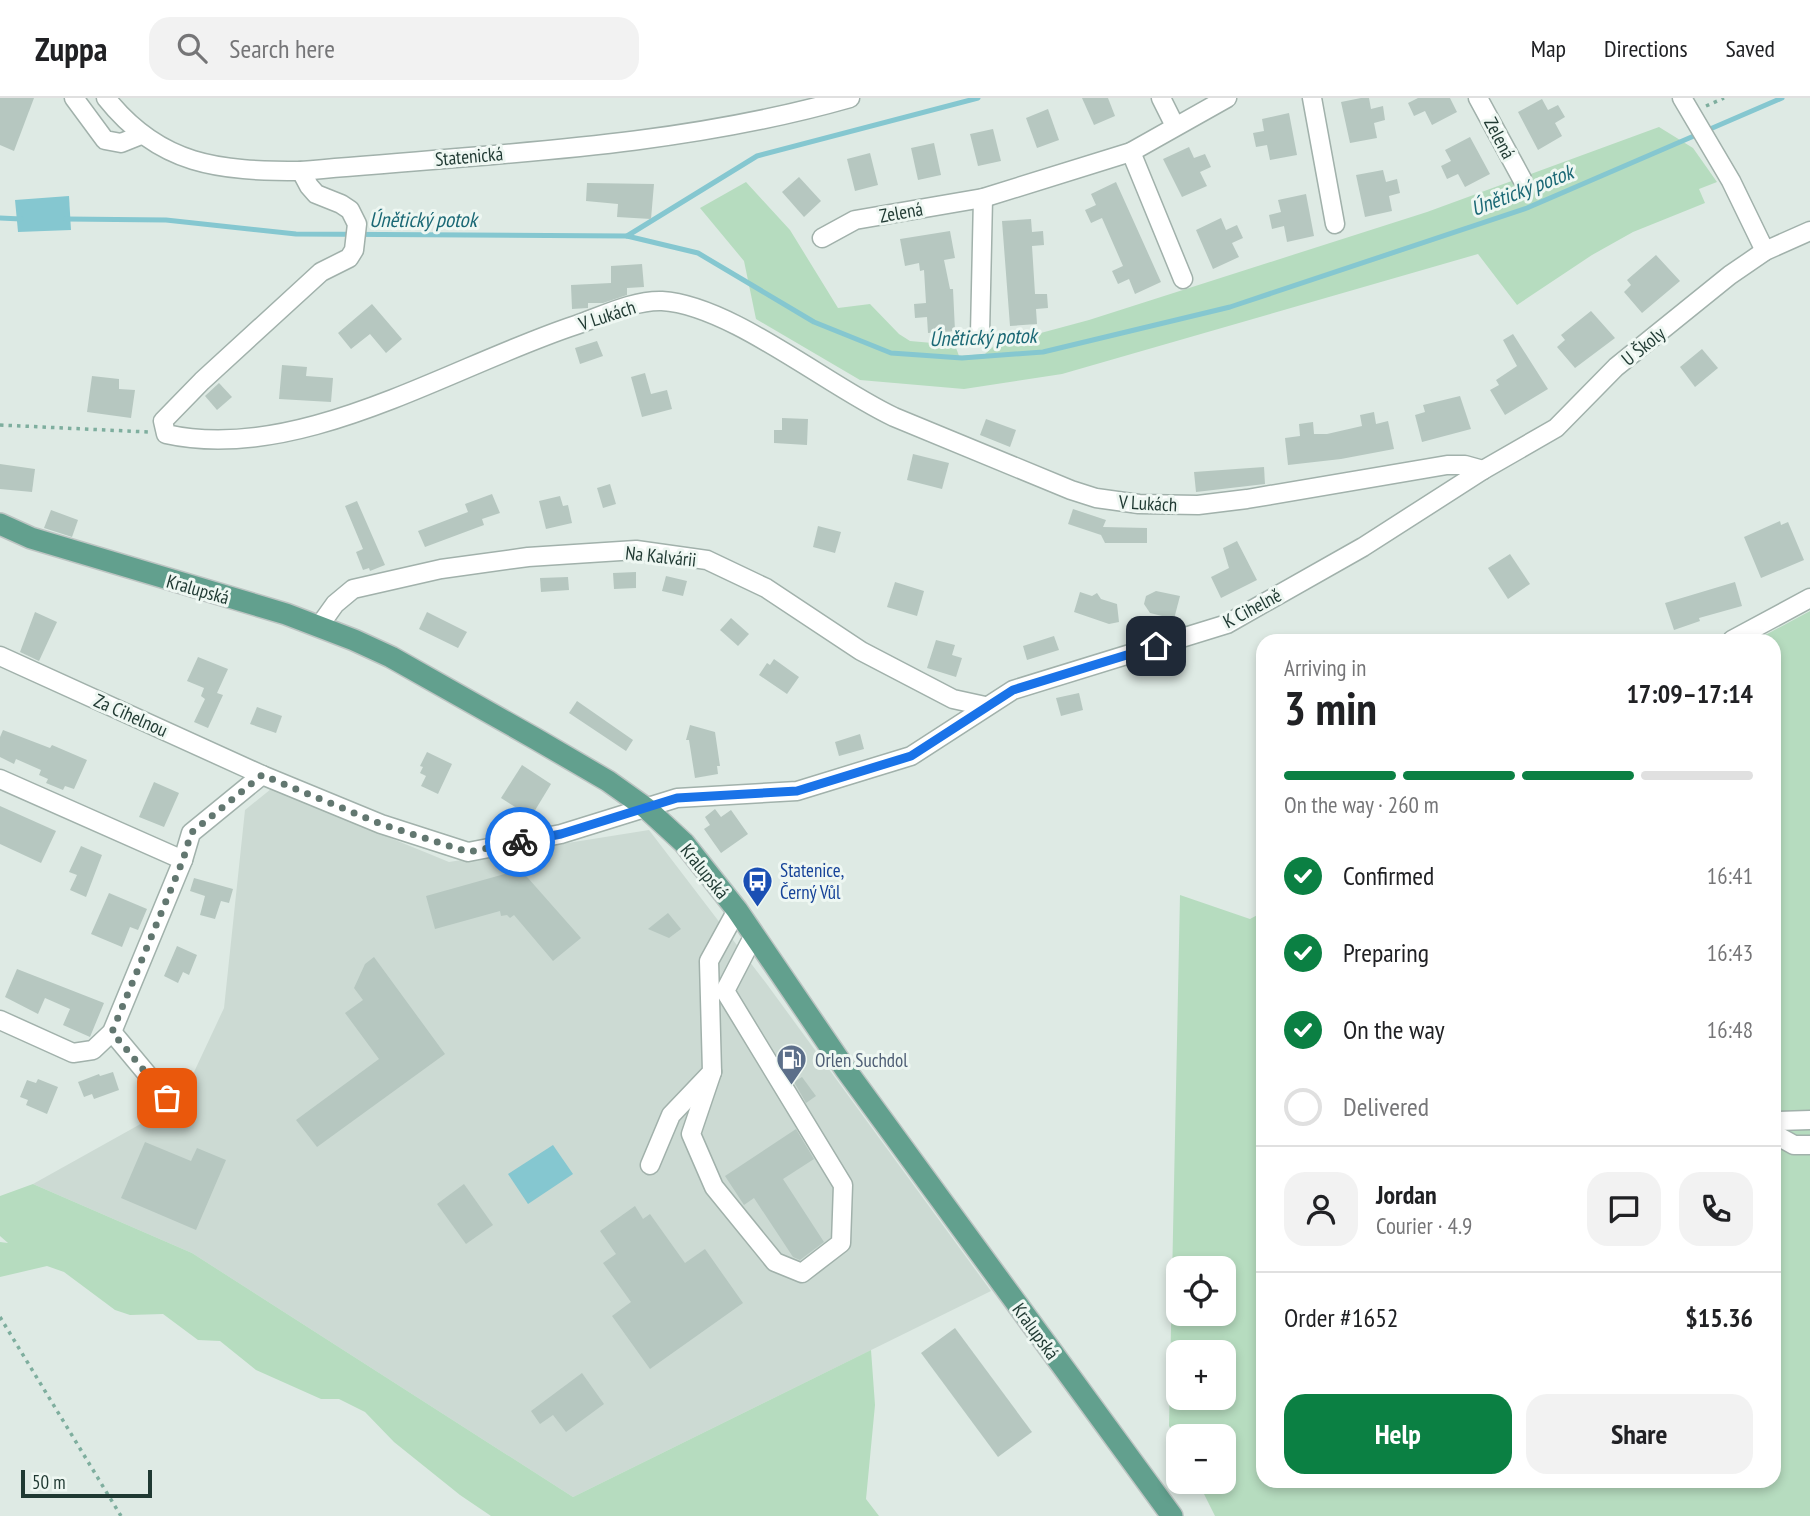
<!DOCTYPE html>
<html lang="en">
<head>
<meta charset="utf-8">
<style>
  :root { --surface:#fff; --page:#f2f2f2; --text:#202124; --muted:#757577; --line:#e0e0e0; --accent:#0b8043 }
  body { margin:0; font-family:"PT Sans Narrow",sans-serif; background:var(--page); color:var(--text); height:100vh; display:flex; flex-direction:column; font-size:26px; white-space:nowrap }
  * { box-sizing:border-box; margin:0 }
  p { font-size:23px; color:var(--muted) }
  .icon { flex:none; width:38px; height:38px; fill:none; stroke:currentColor; stroke-width:2; stroke-linecap:round; stroke-linejoin:round }
  .map { position:relative; flex:1; overflow:hidden }
  .details { position:absolute; left:1256px; top:536px; width:525px; height:854px; display:flex; flex-direction:column; background:var(--surface); border-radius:21px; box-shadow:0 4px 10px #0003 }
  .details>* { flex:none }
  .buttons { position:absolute; left:1166px; top:1158px; display:grid; gap:14px }
  .buttons a { display:grid; place-items:center; width:70px; height:70px; border-radius:14px; background:var(--surface); box-shadow:0 4px 10px #0003; font-size:35px }
  .scale { position:absolute; left:21px; bottom:18px; width:131px; box-sizing:border-box; padding-left:7px; border:4px solid #1f3932; border-top:0; font-size:19px; line-height:24px; white-space:nowrap; color:#1f3932; -webkit-text-stroke:5px #eef7f2; paint-order:stroke }
  .pin { position:absolute; display:grid; place-items:center; width:60px; height:60px; color:#fff; margin:-30px; border-radius:14px; box-shadow:0 4px 10px #0006 }
  .courier { position:absolute; display:grid; place-items:center; width:70px; height:70px; margin:-35px; border:5px solid #1a73e8; border-radius:50%; background:#fff; color:#222; box-shadow:0 2px 9px #0007 }
  .summary em { font-style:normal; font-weight:700 }
  .summary div { display:flex; flex-direction:column-reverse }
  .summary { display:flex; align-items:center; justify-content:space-between; height:119px; padding:0 28px }
  h1 { font-size:46px; font-weight:700; line-height:52px }
  .bar { display:grid; grid-template-columns:repeat(4,1fr); gap:10px 7px; align-content:center; height:84px; padding:0 28px }
  .bar i { height:9px; border-radius:5px; background:var(--line) }
  .bar .current { background:var(--accent) }
  .bar p { grid-column:span 4 }
  .line { display:flex; align-items:center; gap:18px; padding:0 28px; border-top:2px solid var(--line) }
  .line div { flex:1 }
  .round { display:grid; place-items:center; flex:none; width:74px; height:74px; border-radius:21px; background:var(--page) }
  ol { padding:0 28px; list-style:none }
  li { display:flex; align-items:center; gap:21px; height:77px }
  li p { margin-inline-start:auto }
  li .icon { padding:7px; border-radius:50%; background:var(--accent); color:#fff; stroke-width:4 }
  li:last-child { color:var(--muted) }
  li i { width:38px; height:38px; border:4px solid var(--line); border-radius:50% }
  .primary-button { display:flex; gap:14px; margin-top:auto; padding:14px 28px }
  .primary-button a { flex:1; height:80px; border-radius:21px; background:var(--accent); color:#fff; font-size:28px; font-weight:700; line-height:80px; text-align:center }
  .primary-button a+a { background:var(--page); color:var(--text) }
  header { display:flex; align-items:center; gap:42px; box-sizing:border-box; height:98px; padding:0 35px; background:var(--surface); border-bottom:2px solid var(--line) }
  header strong { font-size:33px }
  nav { display:flex; gap:38px; margin-inline-start:auto; font-size:24px }
  .search { width:490px; height:63px; background:var(--page); display:flex; align-items:center; gap:18px; box-sizing:border-box; padding:0 24px; border-radius:21px; color:var(--muted); font-size:26px }
  .map>svg:first-child { display:block }
</style>
</head>
<body>
<header>
<strong>Zuppa</strong>
<div class="search"><svg class="icon" aria-label="search" viewBox="0 0 24 24"><circle cx="10" cy="10" r="6"/><path d="M15 15l6 6"/></svg>Search here</div>
<nav><a>Map</a><a>Directions</a><a>Saved</a></nav>
</header>
<div class="map">
<svg width="1810" height="1418" viewBox="0 0 1810 1418">
  <rect width="100%" height="100%" fill="#deeae4"/>
  <path fill="#ccdad3" d="M271,691L449,764L649,732L766,885L991,1193L573,1399L192,1155L33,1086L180,1004L224,910L245,712Z"/>
  <g fill="#b6dcbf" fill-rule="evenodd">
    <path d="M1659,29L1693,50L1717,84L1699,91L1705,105L1633,134L1592,157L1517,207L1478,156L1062,276L964,291L860,282L756,221L744,163L700,110L746,84L790,132L838,210L870,206L899,236L910,243L955,247L959,258L985,256L1002,241L1037,236L1089,222L1427,114Z"/>
    <path d="M1810,513V1418H1215L1198,1384H1223V1339H1178V1344L1169,1328L1180,797L1250,821L1263,814L1264,1382H1774V542H1756ZM1178,1171H1223V1216H1178ZM1178,1255H1223V1300H1178Z"/>
    <path d="M33,1086L192,1155L573,1399L871,1252L875,1307L866,1401L879,1418H491L460,1397L394,1344L365,1314L339,1301H321L256,1272L220,1243L198,1242L163,1216L130,1217L115,1212L64,1174L47,1168L0,1179V1144L8,1145L0,1138V1098Z"/>
  </g>
  <g fill="#85c7d0">
    <path d="M69,98L71,132L18,134L15,102Z"/>
    <path d="M553,1047L573,1076L528,1106L508,1076Z"/>
  </g>
  <g fill="none" stroke-linecap="round" stroke-linejoin="round">
    <g stroke="#85c7d0" stroke-width="5">
      <path d="M0,120L21,121"/>
      <path d="M66,121L166,122L296,136L627,138L698,155L814,224L891,255L962,260L1043,254L1230,209L1527,110L1782,0"/>
      <path d="M627,138L757,58L978,0"/>
    </g>
  </g>
  <g fill="#b6c7c0">
    <path d="M0,0H34L14,53L0,47Z"/>
    <path d="M1082,0H1108L1115,18L1094,27Z"/>
    <path d="M1361,0H1369L1371,11L1383,8L1385,22L1374,25L1377,40L1350,45L1341,4Z"/>
    <path d="M1418,0H1450L1457,14L1432,27L1425,13L1414,18L1408,5Z"/>
    <path d="M1542,1L1548,12L1558,7L1565,19L1555,25L1562,38L1538,52L1518,14Z"/>
    <path d="M1048,11L1059,42L1037,50L1026,20Z"/>
    <path d="M1289,15L1297,57L1270,62L1267,47L1256,49L1253,35L1264,33L1262,21Z"/>
    <path d="M993,31L1001,63L978,68L970,36Z"/>
    <path d="M1470,39L1490,76L1465,89L1458,76L1447,81L1441,68L1451,63L1445,52Z"/>
    <path d="M934,45L941,77L918,82L911,50Z"/>
    <path d="M1189,49L1194,60L1205,56L1211,69L1200,74L1207,88L1182,99L1163,61Z"/>
    <path d="M870,55L878,87L855,93L847,61Z"/>
    <path d="M1383,72L1386,84L1397,81L1400,95L1389,98L1392,113L1365,119L1356,77Z"/>
    <path d="M799,79L821,103L804,119L782,94Z"/>
    <path d="M1116,84L1161,184L1135,196L1129,181L1118,186L1112,173L1123,168L1102,120L1091,125L1085,112L1096,107L1091,96Z"/>
    <path d="M587,85L654,86L651,121L617,119L618,106L586,103Z"/>
    <path d="M1306,96L1314,138L1287,144L1284,128L1272,131L1269,117L1281,114L1278,102Z"/>
    <path d="M1221,120L1226,132L1237,127L1243,140L1232,145L1239,159L1213,171L1196,132Z"/>
    <path d="M1031,121L1032,134L1043,133L1044,147L1032,148L1035,196H1047L1048,210L1036,211L1037,226L1010,228L1002,123Z"/>
    <path d="M950,133L955,160L944,162L950,191H953L955,233L928,235L927,219L915,220L914,206L926,205L924,172L920,173L919,165L905,168L900,141Z"/>
    <path d="M1656,157L1680,183L1642,215L1624,194L1631,187L1627,182Z"/>
    <path d="M642,166L644,189L627,190V197L603,205H588V210L572,211L571,187L611,185V168Z"/>
    <path d="M372,206L402,241L386,255L370,236L351,251L338,235Z"/>
    <path d="M1591,213L1615,240L1575,270L1557,249L1565,242L1561,237Z"/>
    <path d="M1513,236L1548,291L1505,317L1490,292L1499,287L1496,282L1517,268L1503,242Z"/>
    <path d="M597,243L603,258L580,266L575,250Z"/>
    <path d="M1702,251L1718,270L1695,289L1680,269Z"/>
    <path d="M282,267L307,269L306,278L333,280L331,304L279,301Z"/>
    <path d="M645,275L651,296L667,292L672,311L642,319L631,279Z"/>
    <path d="M92,278L119,281V291L135,292L131,320L87,314Z"/>
    <path d="M219,285L232,299L217,312L205,298Z"/>
    <path d="M1460,298L1471,331L1422,344L1415,317L1425,314L1423,307Z"/>
    <path d="M1374,314L1376,326L1388,323L1394,351L1341,361L1288,367L1285,340L1300,338L1299,326L1313,324L1314,336H1327L1362,328L1360,317Z"/>
    <path d="M782,320L808,321L807,347L774,345V332H782Z"/>
    <path d="M986,321L1016,332L1010,349L980,337Z"/>
    <path d="M913,356L949,365L942,391L907,382Z"/>
    <path d="M0,366L35,371L32,394L0,391Z"/>
    <path d="M1264,369L1265,386L1196,394L1194,374Z"/>
    <path d="M610,386L616,406L603,410L597,390Z"/>
    <path d="M492,396L500,415L482,421L484,427L425,449L418,433L468,414L465,406Z"/>
    <path d="M560,398L563,408L568,407L572,425L546,431L539,403Z"/>
    <path d="M357,403L385,467L370,473L369,470L363,472L356,454L363,451L345,408Z"/>
    <path d="M1073,411L1106,422L1103,429L1147,430V445H1105L1101,437L1068,426Z"/>
    <path d="M51,412L78,422L72,439L44,430Z"/>
    <path d="M1780,423L1781,427L1788,424L1804,462L1761,480L1744,439Z"/>
    <path d="M818,428L841,434L835,455L813,449Z"/>
    <path d="M1237,443L1257,482L1221,500L1211,479L1229,470L1223,450Z"/>
    <path d="M1510,456L1530,486L1508,501L1488,470Z"/>
    <path d="M636,474V490L614,491L613,475Z"/>
    <path d="M666,478L687,483L683,498L662,493Z"/>
    <path d="M568,479L569,492L541,494L540,480Z"/>
    <path d="M895,484L924,493L917,518L887,509Z"/>
    <path d="M1735,484L1742,508L1699,520L1700,523L1674,532L1665,505Z"/>
    <path d="M1156,493L1180,498L1174,521L1150,515L1144,506L1146,498Z"/>
    <path d="M1080,494L1092,498L1097,495L1101,501L1117,506L1119,524L1109,526L1074,514Z"/>
    <path d="M35,514L57,524L39,563L20,554Z"/>
    <path d="M427,514L467,534L458,550L419,531Z"/>
    <path d="M731,520L749,536L738,548L720,532Z"/>
    <path d="M1054,538L1059,552L1027,562L1023,548Z"/>
    <path d="M936,542L955,547L952,557L962,560L956,579L927,570Z"/>
    <path d="M198,559L228,571L217,595L223,597L208,630L194,624L205,601L201,598L204,590L187,583Z"/>
    <path d="M774,561L799,579L787,596L759,577L767,565L770,567Z"/>
    <path d="M1079,595L1083,612L1061,618L1056,600Z"/>
    <path d="M577,603L633,642L626,653L569,615Z"/>
    <path d="M257,609L282,618L276,635L250,626Z"/>
    <path d="M690,627L715,634L720,668H717L718,676L695,680L689,642H686Z"/>
    <path d="M3,632L50,650L52,647L87,662L74,691L65,688L63,692L46,685L48,681L39,677L41,672L16,661L14,666L0,659V639Z"/>
    <path d="M860,636L864,651L839,658L835,644Z"/>
    <path d="M427,654L452,666L438,696L421,688L426,678L420,675L423,669L420,668Z"/>
    <path d="M522,667L551,686L531,719L501,700Z"/>
    <path d="M154,684L179,695L164,729L139,719Z"/>
    <path d="M0,708L56,733L41,765L0,746Z"/>
    <path d="M715,711L721,719L731,712L748,736L721,755L704,731L710,727L705,719Z"/>
    <path d="M81,748L102,757L86,799L70,792L77,777L69,774Z"/>
    <path d="M512,774H521L528,780L581,840L553,863L514,817L510,820L507,817L501,818L500,813L435,831L426,798Z"/>
    <path d="M194,780L233,791L229,805L221,803L215,821L200,817L205,798L190,793Z"/>
    <path d="M109,795L147,811L138,832L130,829L122,849L91,836Z"/>
    <path d="M668,815L681,831L669,840L648,831Z"/>
    <path d="M177,848L197,857L189,877L183,874L178,885L164,878Z"/>
    <path d="M374,859L445,956L317,1049L296,1022L379,961L345,915L363,902L354,890L365,866Z"/>
    <path d="M17,871L104,905L90,939L63,927L70,911L45,900L38,916L5,899Z"/>
    <path d="M113,974L119,992L94,1001L92,996L84,999L78,984L99,976L100,978Z"/>
    <path d="M802,979L816,998L806,1005L794,984Z"/>
    <path d="M38,981L58,989L47,1016L26,1007L28,1002L20,999L27,982L36,985Z"/>
    <path d="M796,1031L814,1061L783,1081L824,1144L800,1162L793,1159L754,1100L744,1107L725,1078Z"/>
    <path d="M145,1044L191,1063L197,1050L226,1062L196,1132L121,1100Z"/>
    <path d="M464,1086L493,1127L466,1146L437,1106Z"/>
    <path d="M635,1108L643,1121L650,1116L685,1165L705,1151L743,1205L650,1271L612,1218L631,1204L603,1165L616,1156L600,1133Z"/>
    <path d="M955,1230L1032,1334L998,1359L921,1255Z"/>
    <path d="M582,1275L604,1306L566,1334L553,1317L540,1326L531,1313Z"/>
  </g>
  <g fill="none" stroke-linecap="round" stroke-linejoin="round">
    <defs>
      <g id="minor">
        <path d="M74,0L105,42L121,45L141,37"/>
        <path d="M106,0C160,68 219,73 301,73C484,56 672,51 850,0"/>
        <path d="M1161,0L1175,28"/>
        <path d="M1312,0L1335,126"/>
        <path d="M1478,0L1522,81"/>
        <path d="M1682,0L1731,83L1765,153"/>
        <path d="M1131,54L1183,181"/>
        <path d="M301,73L309,88L316,96L341,106L350,112L357,126L354,152L349,160L321,174L202,283L163,323L166,336C299,366 451,268 576,227C602,218 634,202 662,203C731,207 829,289 894,319L1071,392L1096,400L1139,406L1198,407L1247,401L1447,367H1465L1483,372"/>
        <path d="M822,140L855,122L983,100L1131,54L1227,0"/>
        <path d="M980,236L983,100"/>
        <path d="M320,527L335,506L353,491L441,471L528,459L636,452L707,462L766,490L861,553L953,601L985,608"/>
        <path d="M1732,542L1810,500"/>
        <path d="M0,558L262,677L381,726L468,754L561,736L677,700L797,693L911,658L1013,592L1227,526L1363,449L1483,372L1556,330L1616,269L1730,177L1765,153L1810,133"/>
        <path d="M0,681L183,762"/>
        <path d="M0,922L73,955L93,952L112,934L183,762L191,735L262,677"/>
        <path d="M112,934L167,1000"/>
        <path d="M712,974L691,1036L714,1089L775,1164L802,1175L841,1145L843,1087L725,893L754,837"/>
        <path d="M1774,1023L1810,1022"/>
        <path d="M1774,1036L1794,1047H1810"/>
        <path d="M650,1067L671,1017L712,974L709,863L737,812"/>
      </g>
      <path id="major" d="M0,426L31,440L286,516L354,542L391,559L536,641L608,683L646,710L684,745L737,812L846,972L1172,1418"/>
    </defs>
    <use href="#minor" stroke="#a1b1ab" stroke-width="21"/>
    <use href="#major" stroke="#bcc4c2" stroke-width="24"/>
    <g stroke="#7eae9e" stroke-width="3.5" stroke-dasharray="3.5 5" stroke-linecap="butt">
      <path d="M1706,8L1724,0"/>
      <path d="M0,327L148,334"/>
      <path d="M0,1219L121,1418"/>
    </g>
    <use href="#minor" stroke="#fff" stroke-width="18"/>
    <use href="#major" stroke="#62a08e" stroke-width="21"/>
  </g>
  <g fill="none" stroke-linecap="round" stroke-linejoin="round">
    <path stroke="#627770" stroke-width="7" stroke-dasharray="0 12.6" d="M167,1000L112,934L183,762L191,735L262,677L381,726L468,754L520,744"/>
    <path stroke="#1a73e8" stroke-width="9" d="M520,744L561,736L677,700L797,693L911,658L1013,592L1156,548"/>
  </g>
  <defs>
    <symbol id="bus-pin" viewBox="-11 -11 22 30"><path d="M0 17L-7.5 6A9.5 9.5 0 1 1 7.5 6Z" fill="#1a4fb4" stroke="#eef7f2"/><path d="M-5-6H5V4H4V6H2V4H-2V6H-4V4H-5ZM-3.5-4V0h7V-4ZM-3.5 1.2v1.5H-2V1.2ZM2 1.2v1.5H3.5V1.2Z" fill="#fff"/></symbol>
    <symbol id="fuel-pin" viewBox="-11 -11 22 30"><path d="M0 17L-7.5 6A9.5 9.5 0 1 1 7.5 6Z" fill="#5c6f8a" stroke="#eef7f2"/><path d="M-5.5-6h7V0h2V4h1.3V-2.5L3-4.5l.8-.8L6-3V5H2.5V1h-1V6h-7ZM-4.2-4.7v3.2H.2V-4.7Z" fill="#fff"/></symbol>
  </defs>
  <g fill-rule="evenodd">
    <use href="#bus-pin" x="740" y="766" width="35" height="47"/>
    <use href="#fuel-pin" x="774" y="944" width="35" height="47"/>
  </g>
  <g text-anchor="middle" dominant-baseline="central" stroke-width="6" stroke-linejoin="round" paint-order="stroke">
    <g font-size="19" fill="#1f3932" stroke="#eef7f2">
      <text transform="translate(1500 40) rotate(62)">Zelená</text>
      <text transform="translate(469 58) rotate(-5)">Statenická</text>
      <text transform="translate(901 114) rotate(-10)">Zelená</text>
      <text transform="translate(607 217) rotate(-18)">V Lukách</text>
      <text transform="translate(1643 248) rotate(-39)">U Školy</text>
      <text transform="translate(1148 405) rotate(3)">V Lukách</text>
      <text transform="translate(661 458) rotate(6)">Na Kalvárii</text>
      <text transform="translate(198 491) rotate(16)">Kralupská</text>
      <text transform="translate(1252 510) rotate(-28)">K Cihelně</text>
      <text transform="translate(131 617) rotate(24)">Za Cihelnou</text>
      <text transform="translate(705 773) rotate(51)">Kralupská</text>
      <text transform="translate(1036 1233) rotate(54)">Kralupská</text>
    </g>
    <g font-size="19" fill="#164399" stroke="#eef7f2" text-anchor="start">
      <text x="780" y="772">Statenice,<tspan x="780" dy="22">Černý Vůl</tspan></text>
    </g>
    <g font-size="19" fill="#4e5e75" stroke="#eef7f2" text-anchor="start">
      <text x="815" y="962">Orlen Suchdol</text>
    </g>
    <g font-size="21" font-style="italic" fill="#1a6875" stroke="#eef7f2">
      <text transform="translate(1522 92) rotate(-21)">Únětický potok</text>
      <text x="423" y="121">Únětický potok</text>
      <text transform="translate(983 239) rotate(-2)">Únětický potok</text>
    </g>
  </g>
</svg>
<div class="buttons">
<a><svg class="icon" aria-label="locate" viewBox="0 0 24 24"><circle cx="12" cy="12" r="6"/><path d="M12 2v4M12 18v4M2 12h4M18 12h4"/></svg></a>
<a>+</a>
<a>−</a>
</div>
<div class="scale">50 m</div>
<div class="pin" style="left:167px;top:1000px;background:#ea580c"><svg class="icon" aria-label="bag" viewBox="0 0 24 24"><path d="M5 8h14l-1 12H6zM9 8a3 3 0 0 1 6 0"/></svg></div>
<div class="pin" style="left:1156px;top:548px;background:#1f2937"><svg class="icon" aria-label="home" viewBox="0 0 24 24"><path d="M3 11l9-7 9 7M6 9v11h12V9"/></svg></div>
<div class="courier" style="left:520px;top:744px"><svg class="icon" aria-label="bike" viewBox="0 0 24 24"><circle cx="6" cy="16" r="4"/><circle cx="18" cy="16" r="4"/><path d="M6 16l4-8h5l3 8M10 8l3 8H6M13 5h3"/></svg></div>
<section class="details">
<div class="summary"><div><h1>3 min</h1><p>Arriving in</p></div><em>17:09–17:14</em></div>
<div class="bar"><i class="current"></i><i class="current"></i><i class="current"></i><i></i><p>On the way · 260 m</p></div>
<ol>
<li><svg class="icon" aria-label="check" viewBox="0 0 24 24"><path d="M5 12l5 5 9-10"/></svg>Confirmed<p>16:41</p></li>
<li><svg class="icon" aria-label="check" viewBox="0 0 24 24"><path d="M5 12l5 5 9-10"/></svg>Preparing<p>16:43</p></li>
<li><svg class="icon" aria-label="check" viewBox="0 0 24 24"><path d="M5 12l5 5 9-10"/></svg>On the way<p>16:48</p></li>
<li><i></i>Delivered</li>
</ol>
<div class="line" style="height:126px"><a class="round"><svg class="icon" aria-label="person" viewBox="0 0 24 24"><circle cx="12" cy="8" r="4"/><path d="M4 21q1-7 8-7t8 7"/></svg></a><div><b>Jordan</b><p>Courier · 4.9</p></div><a class="round"><svg class="icon" aria-label="chat" viewBox="0 0 24 24"><path d="M4 5h16v11H9l-5 4z"/></svg></a><a class="round"><svg class="icon" aria-label="phone" viewBox="0 0 24 24"><path d="M5 4h4l2 5-3 2q2 4 5 5l2-3 5 2v4C11 20 4 13 5 4z"/></svg></a></div>
<div class="line" style="height:91px"><div>Order #1652</div><b>$15.36</b></div>
<div class="primary-button"><a>Help</a><a>Share</a></div>
</section>
</div>
</body>
</html>
